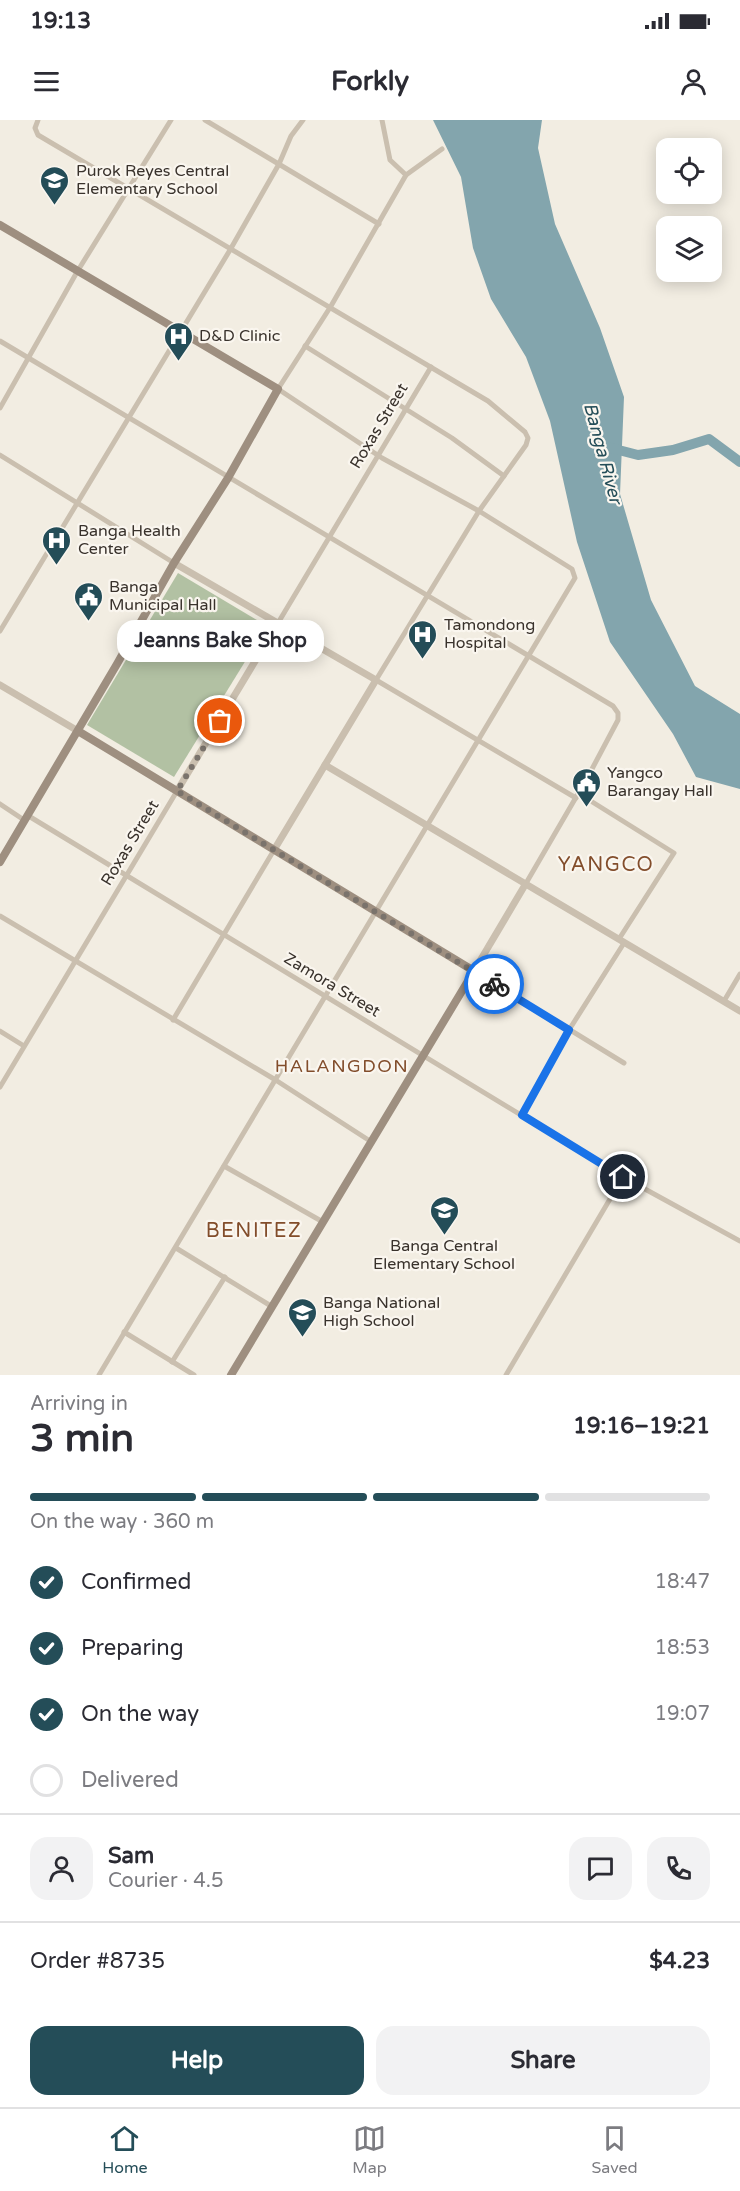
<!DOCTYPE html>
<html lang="en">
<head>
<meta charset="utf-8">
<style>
  :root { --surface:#fff; --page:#f2f2f3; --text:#2b2b33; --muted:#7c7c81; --line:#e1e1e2; --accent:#244d58 }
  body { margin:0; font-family:"Varela Round",sans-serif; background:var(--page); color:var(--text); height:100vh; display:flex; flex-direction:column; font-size:22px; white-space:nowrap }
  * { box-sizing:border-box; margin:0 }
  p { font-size:20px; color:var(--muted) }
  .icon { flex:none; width:33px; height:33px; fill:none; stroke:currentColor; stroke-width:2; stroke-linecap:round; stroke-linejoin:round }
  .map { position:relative; height:1255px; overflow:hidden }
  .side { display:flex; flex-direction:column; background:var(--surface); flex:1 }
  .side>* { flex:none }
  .fabs { position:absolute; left:656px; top:18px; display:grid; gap:12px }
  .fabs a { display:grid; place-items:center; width:66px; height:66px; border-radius:12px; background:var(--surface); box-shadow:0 3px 15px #0003; font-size:30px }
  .pin { position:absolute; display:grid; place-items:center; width:51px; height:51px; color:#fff; margin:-26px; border:3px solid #fff; border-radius:50%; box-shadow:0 2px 6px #0007 }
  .courier { position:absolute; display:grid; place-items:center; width:60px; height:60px; margin:-30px; border:4px solid #1a73e8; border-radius:50%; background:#fff; color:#222; box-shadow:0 2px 8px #0007 }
  .bubble { position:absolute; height:42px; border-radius:18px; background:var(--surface); box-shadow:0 3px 15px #0003; font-size:20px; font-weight:700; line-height:42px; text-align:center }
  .head em { font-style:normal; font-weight:700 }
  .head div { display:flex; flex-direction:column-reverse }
  .head { display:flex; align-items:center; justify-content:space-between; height:102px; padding:0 30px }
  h1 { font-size:39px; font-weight:700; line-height:45px }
  .bar { display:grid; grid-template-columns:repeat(4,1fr); gap:9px 6px; align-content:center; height:72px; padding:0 30px }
  .bar i { height:8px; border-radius:4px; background:var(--line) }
  .bar .on { background:var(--accent) }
  .bar p { grid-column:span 4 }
  .line { display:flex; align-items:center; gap:15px; padding:0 30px; border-top:2px solid var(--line) }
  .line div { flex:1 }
  .round { display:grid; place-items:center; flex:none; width:63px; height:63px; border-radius:18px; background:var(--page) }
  ol { padding:0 30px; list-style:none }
  li { display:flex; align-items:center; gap:18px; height:66px }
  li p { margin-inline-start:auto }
  li .icon { padding:6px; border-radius:50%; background:var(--accent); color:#fff; stroke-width:4 }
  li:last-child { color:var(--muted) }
  li i { width:33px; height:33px; border:3px solid var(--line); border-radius:50% }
  .action { display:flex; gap:12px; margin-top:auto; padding:12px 30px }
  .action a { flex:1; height:69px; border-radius:18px; background:var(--accent); color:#fff; font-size:24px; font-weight:700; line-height:69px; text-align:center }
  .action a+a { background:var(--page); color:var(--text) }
  .status { display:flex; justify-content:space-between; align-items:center; height:42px; padding:0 30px; background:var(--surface); direction:ltr }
  .status svg { height:16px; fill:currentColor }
  header { display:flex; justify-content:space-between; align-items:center; height:78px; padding:0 30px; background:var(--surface); font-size:27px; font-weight:700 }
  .tab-bar { display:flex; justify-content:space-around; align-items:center; height:84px; border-top:2px solid var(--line); background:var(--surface); font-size:16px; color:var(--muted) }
  .tab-bar a { display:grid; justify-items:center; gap:3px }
  .tab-bar .on { color:var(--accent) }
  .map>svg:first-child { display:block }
</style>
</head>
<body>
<div class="status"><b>19:13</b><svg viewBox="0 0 49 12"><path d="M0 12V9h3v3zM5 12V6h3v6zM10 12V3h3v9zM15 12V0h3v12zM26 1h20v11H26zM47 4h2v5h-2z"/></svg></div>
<header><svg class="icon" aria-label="menu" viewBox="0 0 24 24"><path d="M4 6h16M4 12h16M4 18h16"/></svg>Forkly<svg class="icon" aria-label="person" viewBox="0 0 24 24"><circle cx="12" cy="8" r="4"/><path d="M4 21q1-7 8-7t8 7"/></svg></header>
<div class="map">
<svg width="740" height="1255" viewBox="0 0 740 1255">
  <rect width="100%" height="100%" fill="#f2ede2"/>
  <path fill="#b2c1a3" d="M178,453L267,506L174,657L87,605Z"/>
  <path fill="#83a5ad" d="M433,0H542L538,28L555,104L600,208L624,277L620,374L651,480L695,566L740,594V669L696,657L673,614L610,522L577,422L550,301L526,237L491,179L473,128L461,57Z"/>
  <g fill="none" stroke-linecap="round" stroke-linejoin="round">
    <path stroke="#83a5ad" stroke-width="10" d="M607,327L638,335L673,330L709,319L740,342"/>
    <path stroke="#cdc8be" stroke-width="5" stroke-dasharray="5 2.5" stroke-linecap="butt" d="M582,667L592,649"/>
    <g stroke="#cabfaf" stroke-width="5">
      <path d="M38,0L35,8L38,15L488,281L525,312L528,318L526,325L479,391L376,560L576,678"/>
      <path d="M205,0L379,104"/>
      <path d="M382,0L390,40L406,55"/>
      <path d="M0,221L613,586L618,593V600L592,649"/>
      <path d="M305,226L452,318L504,356"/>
      <path d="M0,288L77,152L171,0"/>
      <path d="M0,335L174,443"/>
      <path d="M278,503L431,247"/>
      <path d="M0,511L230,130L279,44L291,16L303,0"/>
      <path d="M578,673L674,733L619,819"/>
      <path d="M0,684L24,700"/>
      <path d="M27,695L623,1057L740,1121"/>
      <path d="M525,765L582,667"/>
      <path d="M0,796L274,959L370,1021"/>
      <path d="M474,851L624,943"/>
      <path d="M724,881L740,854"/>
      <path d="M173,900L274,730"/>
      <path d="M0,911L24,926"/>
      <path d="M0,967L177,671"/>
      <path d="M522,995L569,910L624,823"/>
      <path d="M224,1046L323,1102"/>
      <path d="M176,1128L271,1186"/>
      <path d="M124,1212L194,1255"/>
      <path d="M172,1242L225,1157"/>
      <path d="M99,1255L575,458L572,449L479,391L382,338L278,269L331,186L406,55L442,29"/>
      <path d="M506,1255L623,1057"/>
    </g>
    <g stroke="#cabfaf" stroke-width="7">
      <path d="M174,443L376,560L274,730"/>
      <path d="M0,565L78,611"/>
      <path d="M325,645L740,891"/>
      <path d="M177,671L278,503"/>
      <path d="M474,851L525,765"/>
    </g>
    <g stroke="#9e8f80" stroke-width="8">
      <path d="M0,105L278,269L228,358L174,443L117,544L0,742"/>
      <path d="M78,611L474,851L231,1255"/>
    </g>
  </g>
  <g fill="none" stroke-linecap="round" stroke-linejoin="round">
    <path stroke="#7a736c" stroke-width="6" stroke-dasharray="0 10.8" d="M220,601L177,671L494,864"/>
    <path stroke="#1a73e8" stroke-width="8" d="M494,864L569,910L522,995L623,1057"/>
  </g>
  <defs>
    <symbol id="school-pin" viewBox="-11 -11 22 30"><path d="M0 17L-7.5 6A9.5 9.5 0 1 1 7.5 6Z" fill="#244d58" stroke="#faf6ef"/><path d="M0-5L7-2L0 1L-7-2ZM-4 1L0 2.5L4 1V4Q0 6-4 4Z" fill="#fff"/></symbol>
    <symbol id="hospital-pin" viewBox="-11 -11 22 30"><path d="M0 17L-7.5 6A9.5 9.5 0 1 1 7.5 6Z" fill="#244d58" stroke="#faf6ef"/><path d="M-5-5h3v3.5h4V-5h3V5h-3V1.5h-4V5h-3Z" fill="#fff"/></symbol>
    <symbol id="civic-pin" viewBox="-11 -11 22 30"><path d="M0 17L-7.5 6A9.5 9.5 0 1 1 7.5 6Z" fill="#244d58" stroke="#faf6ef"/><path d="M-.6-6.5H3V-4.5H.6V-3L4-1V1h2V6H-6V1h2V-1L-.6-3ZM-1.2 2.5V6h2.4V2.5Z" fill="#fff"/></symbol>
  </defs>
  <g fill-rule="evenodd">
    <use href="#school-pin" x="38" y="44" width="33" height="45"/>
    <use href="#hospital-pin" x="162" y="200" width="33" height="45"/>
    <use href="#hospital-pin" x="40" y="404" width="33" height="45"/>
    <use href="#civic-pin" x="72" y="460" width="33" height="45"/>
    <use href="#hospital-pin" x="406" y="498" width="33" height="45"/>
    <use href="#civic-pin" x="570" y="646" width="33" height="45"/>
    <use href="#school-pin" x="428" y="1074" width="33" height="45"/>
    <use href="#school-pin" x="286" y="1176" width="33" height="45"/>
  </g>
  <g text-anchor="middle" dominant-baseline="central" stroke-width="4.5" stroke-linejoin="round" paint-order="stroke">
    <g font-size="16" fill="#39322c" stroke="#faf6ef" text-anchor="start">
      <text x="76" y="51">Purok Reyes Central<tspan x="76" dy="18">Elementary School</tspan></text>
      <text x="199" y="216">D&amp;D Clinic</text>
      <text x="78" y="411">Banga Health<tspan x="78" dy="18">Center</tspan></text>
      <text x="109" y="467">Banga<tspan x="109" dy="18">Municipal Hall</tspan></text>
      <text x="444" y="505">Tamondong<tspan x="444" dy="18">Hospital</tspan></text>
      <text x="607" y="653">Yangco<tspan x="607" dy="18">Barangay Hall</tspan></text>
      <text x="444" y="1126" text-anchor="middle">Banga Central<tspan x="444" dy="18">Elementary School</tspan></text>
      <text x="323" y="1183">Banga National<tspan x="323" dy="18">High School</tspan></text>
    </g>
    <g font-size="16" fill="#39322c" stroke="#faf6ef">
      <text transform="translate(379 306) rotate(-59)">Roxas Street</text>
      <text transform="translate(130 723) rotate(-59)">Roxas Street</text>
      <text transform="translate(332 865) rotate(31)">Zamora Street</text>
    </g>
    <g font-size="18" font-style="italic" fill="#244d58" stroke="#faf6ef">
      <text transform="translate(603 333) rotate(75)">Banga River</text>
    </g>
    <g font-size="18" letter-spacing="1.5" fill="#824d2b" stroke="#faf6ef">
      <text x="342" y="946">HALANGDON</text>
    </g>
    <g font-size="20" letter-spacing="1.5" fill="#824d2b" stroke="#faf6ef">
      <text x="606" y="745">YANGCO</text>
      <text x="254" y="1111">BENITEZ</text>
    </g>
  </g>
</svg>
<div class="fabs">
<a><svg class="icon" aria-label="locate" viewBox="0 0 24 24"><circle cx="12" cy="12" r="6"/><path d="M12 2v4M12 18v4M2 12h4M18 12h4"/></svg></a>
<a><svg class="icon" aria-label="layers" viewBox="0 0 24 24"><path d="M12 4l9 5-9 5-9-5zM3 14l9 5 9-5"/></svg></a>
</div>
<div class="pin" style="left:220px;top:601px;background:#ea580c"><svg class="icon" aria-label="bag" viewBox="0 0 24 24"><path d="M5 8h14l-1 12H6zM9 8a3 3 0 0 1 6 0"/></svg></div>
<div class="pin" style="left:623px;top:1057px;background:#1f2937"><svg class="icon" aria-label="home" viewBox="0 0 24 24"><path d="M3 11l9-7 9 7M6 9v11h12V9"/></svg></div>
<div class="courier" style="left:494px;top:864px"><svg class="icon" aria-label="bike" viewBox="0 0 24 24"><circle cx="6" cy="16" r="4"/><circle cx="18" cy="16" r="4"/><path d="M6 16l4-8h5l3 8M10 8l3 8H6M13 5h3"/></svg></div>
<div class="bubble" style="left:117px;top:500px;width:207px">Jeanns Bake Shop</div>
</div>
<section class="side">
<div class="head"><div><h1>3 min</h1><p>Arriving in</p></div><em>19:16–19:21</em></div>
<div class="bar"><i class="on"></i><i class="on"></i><i class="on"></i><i></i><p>On the way · 360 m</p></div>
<ol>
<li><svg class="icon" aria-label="check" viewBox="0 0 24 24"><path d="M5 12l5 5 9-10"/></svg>Confirmed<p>18:47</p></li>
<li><svg class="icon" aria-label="check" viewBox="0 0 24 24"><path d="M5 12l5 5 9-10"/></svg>Preparing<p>18:53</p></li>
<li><svg class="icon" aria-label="check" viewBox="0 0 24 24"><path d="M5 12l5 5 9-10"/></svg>On the way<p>19:07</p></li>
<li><i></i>Delivered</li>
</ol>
<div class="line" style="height:108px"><a class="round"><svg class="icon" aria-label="person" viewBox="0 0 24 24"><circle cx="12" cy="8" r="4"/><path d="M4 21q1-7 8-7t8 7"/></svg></a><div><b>Sam</b><p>Courier · 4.5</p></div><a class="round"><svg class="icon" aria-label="chat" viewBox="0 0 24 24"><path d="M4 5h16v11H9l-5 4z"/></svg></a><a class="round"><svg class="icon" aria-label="phone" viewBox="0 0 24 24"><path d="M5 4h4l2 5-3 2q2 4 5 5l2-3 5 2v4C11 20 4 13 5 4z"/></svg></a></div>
<div class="line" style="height:78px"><div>Order #8735</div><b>$4.23</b></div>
<div class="action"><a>Help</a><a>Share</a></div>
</section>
<nav class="tab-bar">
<a class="on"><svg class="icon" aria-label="home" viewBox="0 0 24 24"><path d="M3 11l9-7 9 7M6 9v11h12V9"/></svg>Home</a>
<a><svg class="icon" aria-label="map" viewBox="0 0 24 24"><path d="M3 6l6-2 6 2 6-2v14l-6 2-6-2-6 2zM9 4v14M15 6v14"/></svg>Map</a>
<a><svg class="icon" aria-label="saved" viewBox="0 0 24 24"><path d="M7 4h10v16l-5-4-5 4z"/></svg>Saved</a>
</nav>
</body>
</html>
